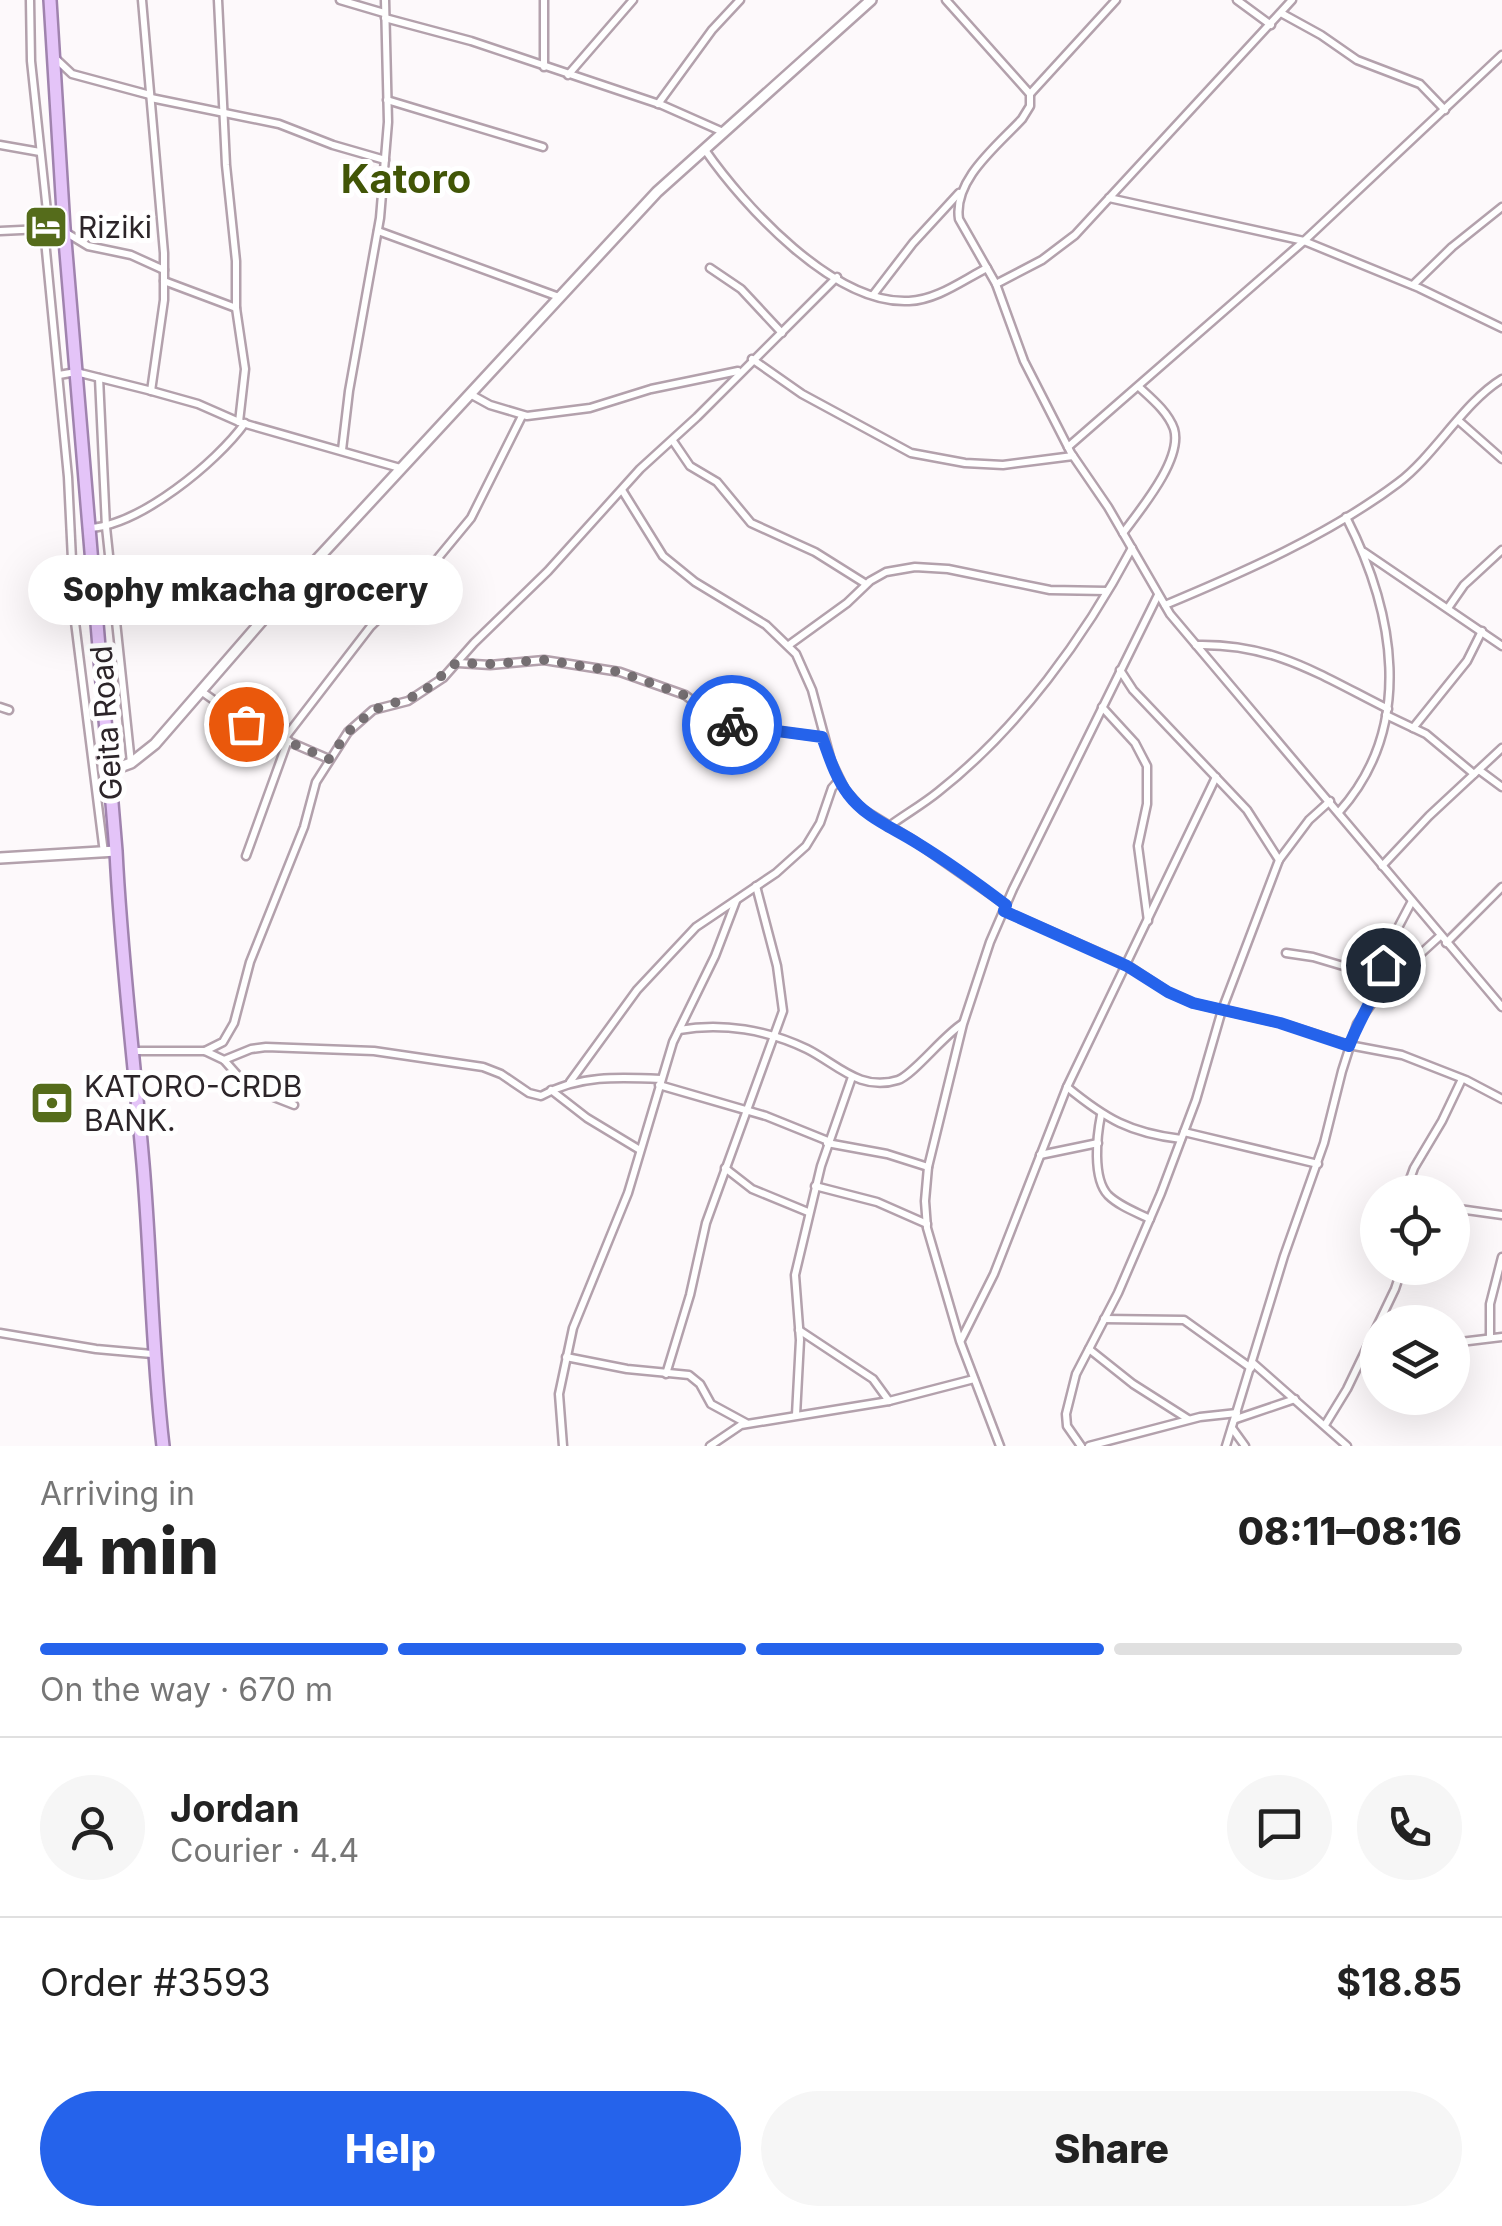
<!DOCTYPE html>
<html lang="en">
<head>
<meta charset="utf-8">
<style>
  :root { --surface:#fff; --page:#f6f6f6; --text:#222; --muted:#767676; --line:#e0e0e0; --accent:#2563eb }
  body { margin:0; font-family:Inter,sans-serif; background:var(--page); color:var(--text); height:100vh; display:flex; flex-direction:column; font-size:38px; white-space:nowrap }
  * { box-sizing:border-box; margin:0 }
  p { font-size:32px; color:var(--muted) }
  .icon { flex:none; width:55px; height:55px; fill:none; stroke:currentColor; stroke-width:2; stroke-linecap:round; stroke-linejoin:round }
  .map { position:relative; height:1446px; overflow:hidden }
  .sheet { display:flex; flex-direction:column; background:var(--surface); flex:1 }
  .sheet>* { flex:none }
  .controls { position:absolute; left:1360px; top:1175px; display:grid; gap:20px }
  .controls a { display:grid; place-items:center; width:110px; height:110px; border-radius:50%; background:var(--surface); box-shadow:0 10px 40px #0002; font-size:50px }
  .pin { position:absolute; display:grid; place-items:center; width:85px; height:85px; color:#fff; margin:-42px; border:5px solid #fff; border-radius:50%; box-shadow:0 2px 10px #0007 }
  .courier { position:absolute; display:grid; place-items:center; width:100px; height:100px; margin:-50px; border:8px solid #2563eb; border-radius:50%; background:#fff; color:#222; box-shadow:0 2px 12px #0007 }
  .bubble { position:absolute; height:70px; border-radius:35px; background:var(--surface); box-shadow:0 10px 40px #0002; font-size:32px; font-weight:800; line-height:70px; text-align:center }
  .head em { font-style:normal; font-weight:800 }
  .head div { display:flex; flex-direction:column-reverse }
  .head { display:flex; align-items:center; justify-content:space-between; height:170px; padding:0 40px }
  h1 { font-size:65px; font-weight:800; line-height:75px }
  .bar { display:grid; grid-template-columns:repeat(4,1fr); gap:15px 10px; align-content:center; height:120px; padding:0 40px }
  .bar i { height:12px; border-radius:8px; background:var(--line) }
  .bar .active { background:var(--accent) }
  .bar p { grid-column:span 4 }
  .line { display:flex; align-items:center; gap:25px; padding:0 40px; border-top:2px solid var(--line) }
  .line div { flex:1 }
  .round { display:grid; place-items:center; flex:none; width:105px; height:105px; border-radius:52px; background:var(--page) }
  .cta { display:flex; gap:20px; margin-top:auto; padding:20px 40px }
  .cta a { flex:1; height:115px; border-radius:60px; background:var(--accent); color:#fff; font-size:40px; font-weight:800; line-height:115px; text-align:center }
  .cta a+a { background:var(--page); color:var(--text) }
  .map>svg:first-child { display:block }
</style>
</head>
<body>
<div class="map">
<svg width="1502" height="1446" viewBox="0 0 1502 1446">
  <rect width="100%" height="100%" fill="#fdf9fb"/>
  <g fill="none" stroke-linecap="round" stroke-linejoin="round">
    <defs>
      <g id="minor">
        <path d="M30,0L31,61L49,230"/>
        <path d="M142,0L164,253V300L151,391"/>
        <path d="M218,0L226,165L236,261V308L245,369L239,422"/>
        <path d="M340,0L384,13"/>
        <path d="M544,0V67"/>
        <path d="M946,0L1030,94V106L1022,119C997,146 953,180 959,219L996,284L1024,361L1071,453L1108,507L1170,614L1502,1007"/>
        <path d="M1237,0L1271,25"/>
        <path d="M1281,13L1321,35L1357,60L1420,84L1445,110"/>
        <path d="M385,18L471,41L662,105L723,132"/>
        <path d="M55,58L72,74L150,95"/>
        <path d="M568,75L633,0"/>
        <path d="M1030,94L1116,0"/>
        <path d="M151,98L279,124L333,145L385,160"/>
        <path d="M387,100L543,147"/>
        <path d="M658,104L712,30L740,0"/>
        <path d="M0,145L40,152"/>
        <path d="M705,150C744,206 834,305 909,301C937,300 963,280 987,268"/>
        <path d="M1109,198L1304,241L1419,288L1502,328"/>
        <path d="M44,230L68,477L75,622L104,853"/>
        <path d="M0,231L64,228"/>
        <path d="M378,231L559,297"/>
        <path d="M65,232L88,246L131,255L164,270"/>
        <path d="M710,268L741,289L782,333"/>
        <path d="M164,281L236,308"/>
        <path d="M996,284L1042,260L1075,235L1292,0"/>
        <path d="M1413,285L1452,247L1502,207"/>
        <path d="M873,295L913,243L959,193"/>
        <path d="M752,359L802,394L911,453L965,463L1003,465L1073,456"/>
        <path d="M59,375L76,372L148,390L198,404L239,422L400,468"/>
        <path d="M99,378L106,527L131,763"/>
        <path d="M470,394L490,405L527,416L590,408L651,389L738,371"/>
        <path d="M1459,421L1502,459"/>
        <path d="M673,441L690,466L717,482L751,523L815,552L866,584"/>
        <path d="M1068,447L1304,241L1502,55"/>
        <path d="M342,450L349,391L380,218L388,122L385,0"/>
        <path d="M622,490L663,556L695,582L766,625L796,654L812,690L831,761L845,790L862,809L916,842L1006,905"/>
        <path d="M90,528C140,525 216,463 245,423"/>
        <path d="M1123,533C1140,510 1183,459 1174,429C1168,412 1152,399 1139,387"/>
        <path d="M1364,552L1502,646"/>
        <path d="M1165,605C1244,572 1329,535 1398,483C1435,455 1464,402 1502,379"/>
        <path d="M1448,608L1464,585L1502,550"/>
        <path d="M789,645L847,603L870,581L886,572L915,567L948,569L1050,590L1107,591"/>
        <path d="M1196,645C1274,643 1320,675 1388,709"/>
        <path d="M458,663L490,665L544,660L620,672L685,695L724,724L822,737"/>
        <path d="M1120,670L1133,690L1247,810L1279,860"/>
        <path d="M201,691L246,723L329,759"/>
        <path d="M0,707L9,710"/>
        <path d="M1102,707L1135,743L1147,766V804L1138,846L1148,921"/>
        <path d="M1386,715L1426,734L1474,774"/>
        <path d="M1413,728L1467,661L1482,631"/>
        <path d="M284,739L371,626L428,570L471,518L522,416"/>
        <path d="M1479,770L1502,787"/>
        <path d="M1339,812C1416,726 1394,611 1346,517"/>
        <path d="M888,827C904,815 922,805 938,792C1018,729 1085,637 1132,548"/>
        <path d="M246,856L288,740"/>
        <path d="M1382,866L1429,816L1502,748"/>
        <path d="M1004,911L1127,965L1168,992L1193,1003L1280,1023L1349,1045L1402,1055L1466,1080L1502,1099"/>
        <path d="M1446,943L1502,887"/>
        <path d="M1286,953L1313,957L1380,977"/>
        <path d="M1377,993L1392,939L1412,901"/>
        <path d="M679,1030C722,1022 768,1030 807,1049C837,1064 860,1092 898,1080C913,1075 943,1036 962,1024"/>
        <path d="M134,1051H205L224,1060L248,1087L294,1105"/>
        <path d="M205,1051L223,1042L234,1023L250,962L304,827L316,782L348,732L373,710L408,701L443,678L474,643L548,571L640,469L697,417L837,277"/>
        <path d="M224,1060L251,1049L266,1047L374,1051L483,1067L501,1074L529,1093L541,1096C578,1075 619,1077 661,1079"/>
        <path d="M570,1082L637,990L696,927L776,873L806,846L820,823L832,788L839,780"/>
        <path d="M659,1085L766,1116L828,1141"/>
        <path d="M1067,1087C1106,1119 1130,1133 1181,1139"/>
        <path d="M551,1090L587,1118L640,1150"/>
        <path d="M1101,1115C1097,1135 1092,1178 1108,1195C1119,1206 1136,1212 1150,1219"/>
        <path d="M1184,1132L1318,1164"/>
        <path d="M827,1143L887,1154L928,1167"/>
        <path d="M1040,1155L1098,1143"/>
        <path d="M725,1168L752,1189L808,1212"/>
        <path d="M815,1186L877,1202L927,1224"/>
        <path d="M1412,1192L1410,1179L1414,1168L1442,1121L1462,1079"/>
        <path d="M1452,1208L1502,1215"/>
        <path d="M1104,1319L1184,1320L1251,1368"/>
        <path d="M799,1330L873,1379L889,1401"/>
        <path d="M0,1333L96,1349L152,1354"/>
        <path d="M1490,1337V1304L1502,1257"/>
        <path d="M961,1340L994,1274L1067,1087L1216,777"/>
        <path d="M1452,1343L1502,1337"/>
        <path d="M1089,1349L1133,1384L1188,1419"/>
        <path d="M566,1357L627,1369L689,1375L700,1384L711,1404L746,1423"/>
        <path d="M1253,1363L1347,1446"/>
        <path d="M666,1374L690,1295L706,1223L783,1011L777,966L756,886"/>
        <path d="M796,1415L800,1340L795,1275L821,1166L852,1077"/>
        <path d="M1236,1419L1295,1399"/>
        <path d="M1325,1425L1347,1389L1395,1289L1402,1268"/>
        <path d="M1232,1428L1245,1446"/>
        <path d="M563,1446L559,1394L573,1328L628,1193L673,1042L715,956L736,901"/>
        <path d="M710,1446L741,1425L889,1401L974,1379"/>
        <path d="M1000,1446L960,1341L927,1228L925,1201L928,1167L963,1024L990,942L1013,889L1158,595"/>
        <path d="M1081,1446L1067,1426L1066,1414L1076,1374L1118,1293L1161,1193L1196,1100L1222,1010L1279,860L1309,820L1330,801"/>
        <path d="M1089,1446L1200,1417L1237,1413"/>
        <path d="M1226,1446L1284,1256L1324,1143L1342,1071L1357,1024L1382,989L1440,936"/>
      </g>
      <g id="tertiary">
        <path d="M109,771L131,763L155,744L286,593L657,192L871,0"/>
        <path d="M0,858L116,851"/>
      </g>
      <path id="trunk" d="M50,0L64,228L116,851C121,956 134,1059 143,1164C151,1258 152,1352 163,1446"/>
    </defs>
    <use href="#minor" stroke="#b3a1ac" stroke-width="11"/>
    <use href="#tertiary" stroke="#b3a1ac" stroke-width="14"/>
    <use href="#trunk" stroke="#a083ae" stroke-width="16"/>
    <use href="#minor" stroke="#fff" stroke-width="6"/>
    <use href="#tertiary" stroke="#fff" stroke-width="9"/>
    <use href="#trunk" stroke="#e4c4f8" stroke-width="11"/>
  </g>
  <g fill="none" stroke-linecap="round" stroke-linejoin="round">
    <path stroke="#756f72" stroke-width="10" stroke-dasharray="0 18" d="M246,724L329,759L348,732L373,710L421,694L456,663L490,664L544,660L620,672L684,695L716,718L732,725"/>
    <path stroke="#2563eb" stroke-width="12" d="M732,725L822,737C829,756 835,777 848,794C866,818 892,827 917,843C948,862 977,883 1006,905L1004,911L1127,966L1168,992L1193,1003L1280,1023L1349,1046C1361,1015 1376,997 1383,965"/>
  </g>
  <defs>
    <symbol id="hotel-square" viewBox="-11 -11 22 22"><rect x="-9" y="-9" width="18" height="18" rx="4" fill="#556c1b" stroke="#fff"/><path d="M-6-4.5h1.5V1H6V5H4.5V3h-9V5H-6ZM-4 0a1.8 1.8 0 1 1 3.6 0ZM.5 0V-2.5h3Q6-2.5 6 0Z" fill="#fff"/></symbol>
    <symbol id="bank-square" viewBox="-11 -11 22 22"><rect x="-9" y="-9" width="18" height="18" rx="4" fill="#556c1b" stroke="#fff"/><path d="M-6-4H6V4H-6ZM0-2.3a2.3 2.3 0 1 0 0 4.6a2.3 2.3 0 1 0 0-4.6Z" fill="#fff"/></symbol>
  </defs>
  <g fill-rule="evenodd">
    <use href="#hotel-square" x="21" y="202" width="50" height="50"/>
    <use href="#bank-square" x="27" y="1078" width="50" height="50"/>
  </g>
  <g text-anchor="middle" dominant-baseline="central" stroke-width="10" stroke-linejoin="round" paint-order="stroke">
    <g font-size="30" fill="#2c2529" stroke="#fff" text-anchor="start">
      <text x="78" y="227">Riziki</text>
      <text x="84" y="1086">KATORO-CRDB<tspan x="84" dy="34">BANK.</tspan></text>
    </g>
    <g font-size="30" fill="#2c2529" stroke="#fff">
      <text transform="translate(106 723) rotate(-94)">Geita Road</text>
    </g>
    <g font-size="40" font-weight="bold" fill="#415506" stroke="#fff">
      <text x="406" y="178">Katoro</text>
    </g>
  </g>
</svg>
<div class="controls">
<a><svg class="icon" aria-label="locate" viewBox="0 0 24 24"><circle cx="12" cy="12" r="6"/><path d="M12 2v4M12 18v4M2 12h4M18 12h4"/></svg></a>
<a><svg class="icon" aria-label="layers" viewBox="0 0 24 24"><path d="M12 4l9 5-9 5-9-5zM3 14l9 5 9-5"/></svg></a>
</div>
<div class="pin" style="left:246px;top:724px;background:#ea580c"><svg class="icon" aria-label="bag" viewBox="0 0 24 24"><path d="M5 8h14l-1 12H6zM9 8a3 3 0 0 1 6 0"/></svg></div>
<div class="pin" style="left:1383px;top:965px;background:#1f2937"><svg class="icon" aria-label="home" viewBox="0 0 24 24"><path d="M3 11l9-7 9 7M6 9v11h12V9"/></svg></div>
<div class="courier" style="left:732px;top:725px"><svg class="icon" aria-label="bike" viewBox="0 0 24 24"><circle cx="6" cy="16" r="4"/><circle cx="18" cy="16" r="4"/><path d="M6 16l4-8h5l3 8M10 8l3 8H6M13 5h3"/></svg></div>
<div class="bubble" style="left:28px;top:555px;width:435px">Sophy mkacha grocery</div>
</div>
<section class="sheet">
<div class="head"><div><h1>4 min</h1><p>Arriving in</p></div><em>08:11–08:16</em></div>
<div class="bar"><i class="active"></i><i class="active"></i><i class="active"></i><i></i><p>On the way · 670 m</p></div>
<div class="line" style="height:180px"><a class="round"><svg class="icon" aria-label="person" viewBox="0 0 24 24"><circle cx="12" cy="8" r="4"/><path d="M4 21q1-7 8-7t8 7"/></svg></a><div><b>Jordan</b><p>Courier · 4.4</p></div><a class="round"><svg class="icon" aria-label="chat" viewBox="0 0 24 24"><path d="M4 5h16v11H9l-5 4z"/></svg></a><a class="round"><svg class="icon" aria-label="phone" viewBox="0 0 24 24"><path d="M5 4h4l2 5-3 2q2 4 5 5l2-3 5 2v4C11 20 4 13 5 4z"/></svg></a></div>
<div class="line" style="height:130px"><div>Order #3593</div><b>$18.85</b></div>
<div class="cta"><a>Help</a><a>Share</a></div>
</section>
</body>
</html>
